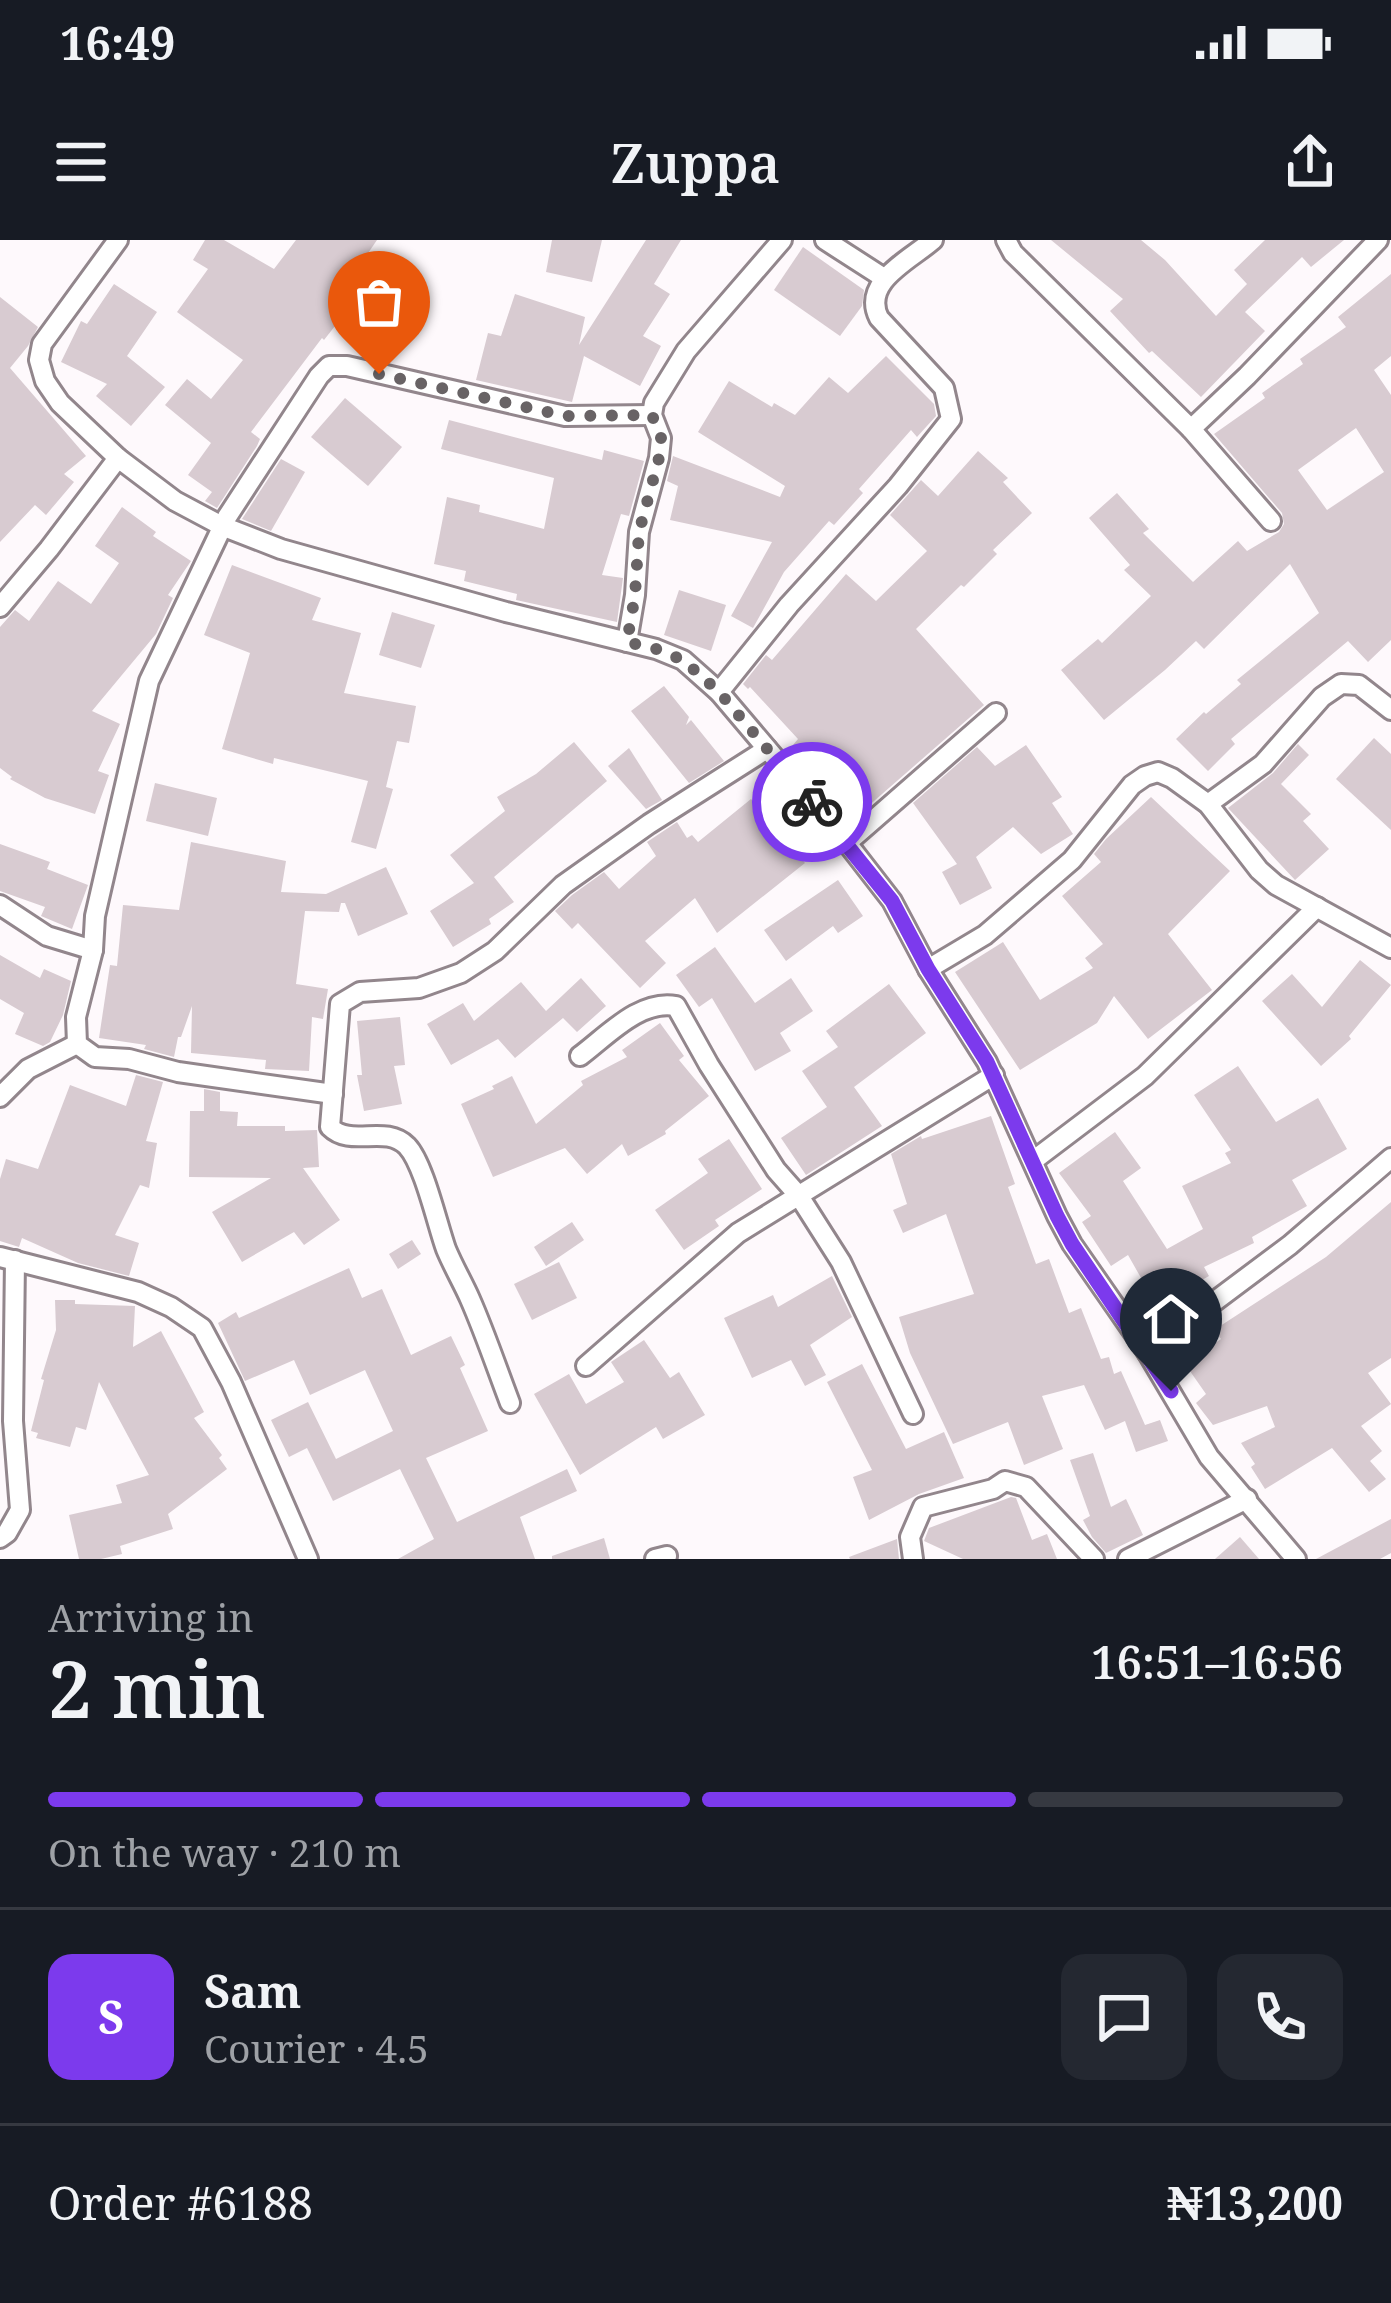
<!DOCTYPE html>
<html lang="en">
<head>
<meta charset="utf-8">
<style>
  :root { --surface:#171b24; --page:#242831; --text:#f1f3f6; --muted:#9ea1a6; --line:#363941; --accent:#7c3aed }
  body { margin:0; font-family:"Noto Serif",serif; background:var(--page); color:var(--text); height:100vh; display:flex; flex-direction:column; font-size:45px; white-space:nowrap }
  * { box-sizing:border-box; margin:0 }
  p { font-size:39px; color:var(--muted) }
  .icon { flex:none; width:66px; height:66px; fill:none; stroke:currentColor; stroke-width:2; stroke-linecap:round; stroke-linejoin:round }
  .map { position:relative; height:1319px; overflow:hidden }
  .sheet { display:flex; flex-direction:column; background:var(--surface); flex:1 }
  .sheet>* { flex:none }
  .pin { position:absolute; display:grid; place-items:center; width:102px; height:102px; color:#fff; margin:-123px -51px; border-radius:50% 50% 50% 0; rotate:-45deg; box-shadow:0 0 12px #0007 }
  .pin .icon { rotate:45deg }
  .courier { position:absolute; display:grid; place-items:center; width:120px; height:120px; margin:-60px; border:9px solid #7c3aed; border-radius:50%; background:#fff; color:#222; box-shadow:0 3px 15px #0007 }
  .summary em { font-style:normal; font-weight:600 }
  .summary div { display:flex; flex-direction:column-reverse }
  .summary { display:flex; align-items:center; justify-content:space-between; height:204px; padding:0 48px }
  h1 { font-size:78px; font-weight:600; line-height:90px }
  .bar { display:grid; grid-template-columns:repeat(4,1fr); gap:18px 12px; align-content:center; height:144px; padding:0 48px }
  .bar i { height:15px; border-radius:9px; background:var(--line) }
  .bar .active { background:var(--accent) }
  .bar p { grid-column:span 4 }
  .line { display:flex; align-items:center; gap:30px; padding:0 48px; border-top:3px solid var(--line) }
  .line div { flex:1 }
  .round { display:grid; place-items:center; flex:none; width:126px; height:126px; border-radius:24px; background:var(--page) }
  .status { display:flex; justify-content:space-between; align-items:center; height:84px; padding:0 60px; background:var(--surface); direction:ltr }
  .status svg { height:33px; fill:currentColor }
  header { display:flex; justify-content:space-between; align-items:center; height:156px; padding:0 48px; background:var(--surface); font-size:54px; font-weight:600 }
  .map>svg:first-child { display:block }
</style>
</head>
<body>
<div class="status"><b>16:49</b><svg viewBox="0 0 49 12"><path d="M0 12V9h3v3zM5 12V6h3v6zM10 12V3h3v9zM15 12V0h3v12zM26 1h20v11H26zM47 4h2v5h-2z"/></svg></div>
<header><svg class="icon" aria-label="menu" viewBox="0 0 24 24"><path d="M4 6h16M4 12h16M4 18h16"/></svg>Zuppa<svg class="icon" aria-label="share" viewBox="0 0 24 24"><path d="M12 15V3M7 8l5-5 5 5M5 13v7h14v-7"/></svg></header>
<div class="map">
<svg width="1391" height="1319" viewBox="0 0 1391 1319">
  <rect width="100%" height="100%" fill="#fef9fc"/>
  <g fill="#d8cbd1" fill-rule="evenodd">
    <path d="M205,0H224L274,29L296,0H377L341,53L353,63L324,100L322,98L251,192L260,199L257,206L217,268L205,261L212,252L188,235L211,203L165,165L187,139L211,159L243,120L177,72L208,29L193,20Z"/>
    <path d="M552,0H602L592,42L546,32Z"/>
    <path d="M646,0H681L654,44L670,54L643,96L661,106L640,146L584,116L572,162L476,140L488,93L501,96L515,54L585,77L579,105Z"/>
    <path d="M1051,0H1141L1165,20L1216,76L1247,44L1234,30L1265,0H1344L1311,27L1302,17L1245,72L1265,91L1201,157L1152,111L1149,113L1110,71L1123,59Z"/>
    <path d="M803,7L864,50L862,66L840,96L774,50Z"/>
    <path d="M1391,34V116L1374,130L1391,155V400L1368,422L1348,401L1231,499L1235,504L1208,531L1176,499L1204,472L1206,474L1241,444L1237,440L1319,373L1290,324L1204,409L1196,401L1165,430L1104,480L1061,430L1098,399L1102,403L1151,356L1124,330L1130,325L1089,278L1117,253L1149,289L1143,293L1193,342L1238,301L1247,311L1279,292L1284,284L1282,273L1214,194L1265,158L1262,153L1303,124L1300,119L1346,87L1338,77ZM1356,188L1384,232L1327,270L1298,230Z"/>
    <path d="M114,44L157,72L127,116L165,147L131,186L96,156L107,144L61,122L81,81L87,84Z"/>
    <path d="M0,57L38,87L28,106L10,128L86,216L64,234L74,242L46,275L35,265L0,302Z"/>
    <path d="M886,116L934,164L936,176L917,197L911,190L859,249L863,253L834,285L829,281L784,332L753,388L731,376L772,302L670,280L678,246L667,241L673,216L780,257L785,246L698,192L729,141L772,167L774,163L795,175L829,137L848,153Z"/>
    <path d="M345,158L402,207L368,246L311,197Z"/>
    <path d="M449,180L602,220L604,210L644,221L629,276L621,274L602,335L623,338L617,382L516,360L517,354L464,341L466,331L434,324L447,257L480,265L479,272L544,289L554,238L441,209Z"/>
    <path d="M978,211L1008,238L1003,242L1032,273L993,310L997,314L964,347L961,345L916,389L984,465L858,575L825,538L816,546L804,531L807,528L788,511L798,499L750,447L748,449L743,444L766,415L772,420L846,334L876,361L927,311L890,275L921,240L938,256Z"/>
    <path d="M281,219L305,232L271,291L242,279Z"/>
    <path d="M122,267L156,292L153,296L191,321L168,355L173,358L156,394L92,471L120,484L98,531L109,535L95,574L45,558L10,539L12,537L0,528V387L15,370L29,381L58,341L91,364L119,323L95,306Z"/>
    <path d="M232,325L321,358L312,380L361,393L344,453L416,466L409,503L397,501L386,547L393,549L376,609L351,602L368,541L274,518L273,524L222,509L250,413L204,395Z"/>
    <path d="M679,350L726,365L711,411L664,395Z"/>
    <path d="M392,372L435,385L421,428L379,415Z"/>
    <path d="M664,446L689,477L686,485L691,480L724,521L689,543L631,471Z"/>
    <path d="M1374,498L1391,514V590L1336,539Z"/>
    <path d="M574,502L607,541L494,637L514,662L489,679L491,684L453,707L430,671L474,643L450,615L505,571L497,557L536,534Z"/>
    <path d="M1298,504L1309,515L1281,544L1311,574L1303,581L1329,609L1295,640L1228,568L1273,533Z"/>
    <path d="M1026,505L1062,557L1052,563L1073,594L1041,614L1013,587L976,617L992,648L960,665L942,632L957,624L913,563L977,507L995,526Z"/>
    <path d="M629,508L662,560L646,569L608,526Z"/>
    <path d="M155,543L217,558L208,596L146,581Z"/>
    <path d="M1151,557L1230,631L1168,694L1212,750L1148,799L1114,756L1097,783L1020,830L955,732L1003,702L1040,760L1093,728L1085,718L1103,704L1062,656L1101,622L1094,614L1106,599Z"/>
    <path d="M751,559L805,623L717,693L695,658L645,701L666,723L640,748L578,683L572,689L555,671L572,655L604,632L619,649L656,616L647,602L677,582L687,598L692,595L698,602Z"/>
    <path d="M191,602L286,621L281,652L326,654L386,627L408,674L358,696L345,663H341L339,672L305,671L296,744L328,749L323,779L312,777L309,831L265,829L266,820L191,813L192,766L181,797H178L174,817L144,809L146,805L99,798L110,725L117,726L123,665L179,670Z"/>
    <path d="M0,604L50,622L47,629L88,645L72,689L41,676L45,667L0,651Z"/>
    <path d="M838,640L863,676L838,693L833,686L786,721L764,690Z"/>
    <path d="M715,707L755,763L791,738L813,771L780,793L791,811L755,831L712,758L699,767L676,735Z"/>
    <path d="M0,715L40,738L44,729L71,741L63,775L50,802L43,806L15,794L24,773L0,759Z"/>
    <path d="M1360,720L1391,745L1349,796L1351,799L1321,826L1262,761L1292,734L1322,767Z"/>
    <path d="M581,738L606,766L577,792L563,778L515,818L498,799L451,825L427,784L463,763L474,781L521,742L546,771Z"/>
    <path d="M889,744L926,793L854,847L882,886L806,935L781,898L827,867L802,831L838,807L826,791Z"/>
    <path d="M400,777L405,825L394,826L402,864L364,871L357,835H362L357,781Z"/>
    <path d="M660,783L684,816L679,820L709,856L665,891L666,894L628,916L622,904L587,934L565,908L493,937L461,864L494,849L492,846L512,836L536,884L583,845L581,841L627,817L622,810Z"/>
    <path d="M1238,826L1276,882L1318,858L1347,909L1292,940L1307,966L1252,997L1254,1003L1204,1027L1209,1036L1157,1066L1128,1015L1111,1026L1082,982L1091,976L1059,933L1115,892L1141,928L1123,941L1167,1009L1203,989L1182,946L1231,923L1225,913L1231,910L1194,855Z"/>
    <path d="M136,835L163,842L146,901L157,903L149,948L140,945L115,995L139,1003L129,1036L78,1023L22,998L19,1007L0,1001V939L6,919L38,929L70,845L126,866Z"/>
    <path d="M204,849L220,852V871L238,872L237,886H285V891L317,890L319,927L303,928L340,980L304,1005L294,992L242,1022L212,972L271,938L189,937L190,871H204Z"/>
    <path d="M991,876L1015,944L1008,947L1036,1024L1049,1019L1069,1073L1081,1068L1101,1119L1109,1117L1114,1134L1121,1131L1145,1185L1160,1180L1168,1201L1136,1212L1125,1181L1105,1190L1084,1145L1042,1156L1063,1209L1024,1225L1008,1182L953,1204L910,1113L899,1077L974,1054L946,974L903,993L893,970L907,964L891,914L921,896L922,899Z"/>
    <path d="M729,899L762,949L715,980L719,986L684,1010L655,970L708,933L698,919Z"/>
    <path d="M1391,962V1118L1368,1133L1391,1164L1361,1186L1382,1211L1370,1221L1386,1239L1369,1252L1332,1208L1265,1249L1251,1227L1255,1224L1241,1203L1275,1187L1267,1166L1213,1185L1196,1163L1206,1154L1185,1124L1221,1099L1214,1090L1326,1017Z"/>
    <path d="M572,982L584,1000L546,1026L534,1007Z"/>
    <path d="M412,1000L421,1014L398,1029L389,1014Z"/>
    <path d="M559,1022L577,1058L532,1080L514,1044Z"/>
    <path d="M349,1028L362,1058L382,1049L411,1115L451,1096L465,1125L460,1128L488,1191L426,1218L457,1282L567,1229L577,1251L520,1277L535,1319H398L434,1299L400,1229L333,1261L307,1208L289,1217L271,1180L308,1162L336,1219L393,1191L365,1130L310,1155L294,1120L245,1141L218,1083L236,1072L239,1078Z"/>
    <path d="M832,1036L852,1077L810,1105L826,1135L805,1146L791,1120L752,1138L724,1078L773,1055L778,1067Z"/>
    <path d="M55,1060H75V1064L135,1066L133,1107L161,1091L204,1172L194,1178L222,1215L219,1218L227,1229L168,1274L173,1289L120,1306L122,1314L101,1319H79L69,1275L122,1263L116,1245L149,1235L99,1142L86,1190L76,1187L70,1207L36,1198L38,1193L31,1191L44,1140L41,1139L56,1090Z"/>
    <path d="M644,1100L670,1138L679,1132L705,1175L663,1199L656,1187L580,1235L534,1154L569,1134L586,1164L624,1142L611,1122Z"/>
    <path d="M862,1124L906,1209L944,1192L964,1238L919,1254L869,1280L853,1237L872,1230L827,1142Z"/>
    <path d="M1093,1213L1111,1267L1126,1259L1143,1295L1106,1313L1092,1297L1083,1280L1090,1276L1070,1220Z"/>
    <path d="M1011,1257L1016,1258L1032,1300L1047,1294L1057,1319H963L924,1301L929,1288Z"/>
    <path d="M1391,1279V1313L1380,1319H1316Z"/>
    <path d="M1240,1297L1259,1319H1215Z"/>
    <path d="M604,1298L610,1319H552V1316Z"/>
    <path d="M897,1299L899,1319H850L849,1317Z"/>
  </g>
  <g fill="none" stroke-linecap="round" stroke-linejoin="round">
    <defs>
      <g id="street">
        <path d="M118,0L42,104L39,120L45,141L60,163L118,218L175,261L222,286L281,309L506,372L656,409L683,420L719,452L847,603L892,661L928,729L987,822L1057,976L1072,1004L1147,1112L1209,1217L1296,1319"/>
        <path d="M825,0L884,38"/>
        <path d="M1006,0L1013,13L1191,189L1271,281"/>
        <path d="M1191,189L1247,136L1378,0"/>
        <path d="M0,367L49,309L118,218"/>
        <path d="M627,402L635,355L639,292L659,218L661,198L652,175L654,163L686,111L782,0"/>
        <path d="M719,452L789,365L898,246L951,179L944,148L879,78C861,42 910,20 933,0"/>
        <path d="M1208,564L1263,524L1322,457L1341,444L1359,445L1391,470"/>
        <path d="M847,603L996,473"/>
        <path d="M0,665L47,696L93,710"/>
        <path d="M928,729L985,695L1072,620L1132,545L1145,536L1158,532L1172,538L1208,564L1259,630L1276,645L1391,708"/>
        <path d="M580,816C607,796 640,759 676,766L709,825L776,930L799,956L841,1022L913,1174"/>
        <path d="M333,854L178,832L129,819L95,817L77,804L76,777L93,710L95,676L149,441L227,277L319,136L329,126H347L565,176L652,175"/>
        <path d="M0,857L28,829L77,804"/>
        <path d="M1034,920L1145,836L1317,667"/>
        <path d="M0,1017L138,1052L171,1067L202,1088L231,1142L308,1319"/>
        <path d="M1147,1112L1290,1005L1391,918"/>
        <path d="M586,1126L738,993L994,835"/>
        <path d="M510,1163C497,1129 485,1093 470,1059C463,1043 453,1026 446,1009C437,984 424,924 407,906C385,884 351,908 330,887L340,764L360,752L419,748L461,733L495,711L563,645L649,584L767,509"/>
        <path d="M0,1298L7,1293L20,1270L13,1181L15,1020"/>
        <path d="M655,1319L667,1316"/>
        <path d="M913,1319L910,1297L923,1267L993,1249L1005,1241L1026,1247L1094,1319"/>
        <path d="M1128,1319L1247,1259"/>
      </g>
    </defs>
    <use href="#street" stroke="#92868c" stroke-width="24"/>
    <use href="#street" stroke="#fff" stroke-width="18"/>
  </g>
  <g fill="none" stroke-linecap="round" stroke-linejoin="round">
    <path stroke="#686365" stroke-width="12" stroke-dasharray="0 21.6" d="M379,134L565,176L652,175L661,198L659,218L639,292L635,355L627,402L656,409L683,420L719,452L812,562"/>
    <path stroke="#7c3aed" stroke-width="15" d="M812,562L892,661L928,729L987,822L1057,976L1072,1004L1171,1151"/>
  </g>
</svg>
<div class="pin" style="left:379px;top:134px;background:#ea580c"><svg class="icon" aria-label="bag" viewBox="0 0 24 24"><path d="M5 8h14l-1 12H6zM9 8a3 3 0 0 1 6 0"/></svg></div>
<div class="pin" style="left:1171px;top:1151px;background:#1f2937"><svg class="icon" aria-label="home" viewBox="0 0 24 24"><path d="M3 11l9-7 9 7M6 9v11h12V9"/></svg></div>
<div class="courier" style="left:812px;top:562px"><svg class="icon" aria-label="bike" viewBox="0 0 24 24"><circle cx="6" cy="16" r="4"/><circle cx="18" cy="16" r="4"/><path d="M6 16l4-8h5l3 8M10 8l3 8H6M13 5h3"/></svg></div>
</div>
<section class="sheet">
<div class="summary"><div><h1>2 min</h1><p>Arriving in</p></div><em>16:51–16:56</em></div>
<div class="bar"><i class="active"></i><i class="active"></i><i class="active"></i><i></i><p>On the way · 210 m</p></div>
<div class="line" style="height:216px"><b class="round" style="background:var(--accent);color:#fff">S</b><div><b>Sam</b><p>Courier · 4.5</p></div><a class="round"><svg class="icon" aria-label="chat" viewBox="0 0 24 24"><path d="M4 5h16v11H9l-5 4z"/></svg></a><a class="round"><svg class="icon" aria-label="phone" viewBox="0 0 24 24"><path d="M5 4h4l2 5-3 2q2 4 5 5l2-3 5 2v4C11 20 4 13 5 4z"/></svg></a></div>
<div class="line" style="height:156px"><div>Order #6188</div><b>₦13,200</b></div>
</section>
</body>
</html>
